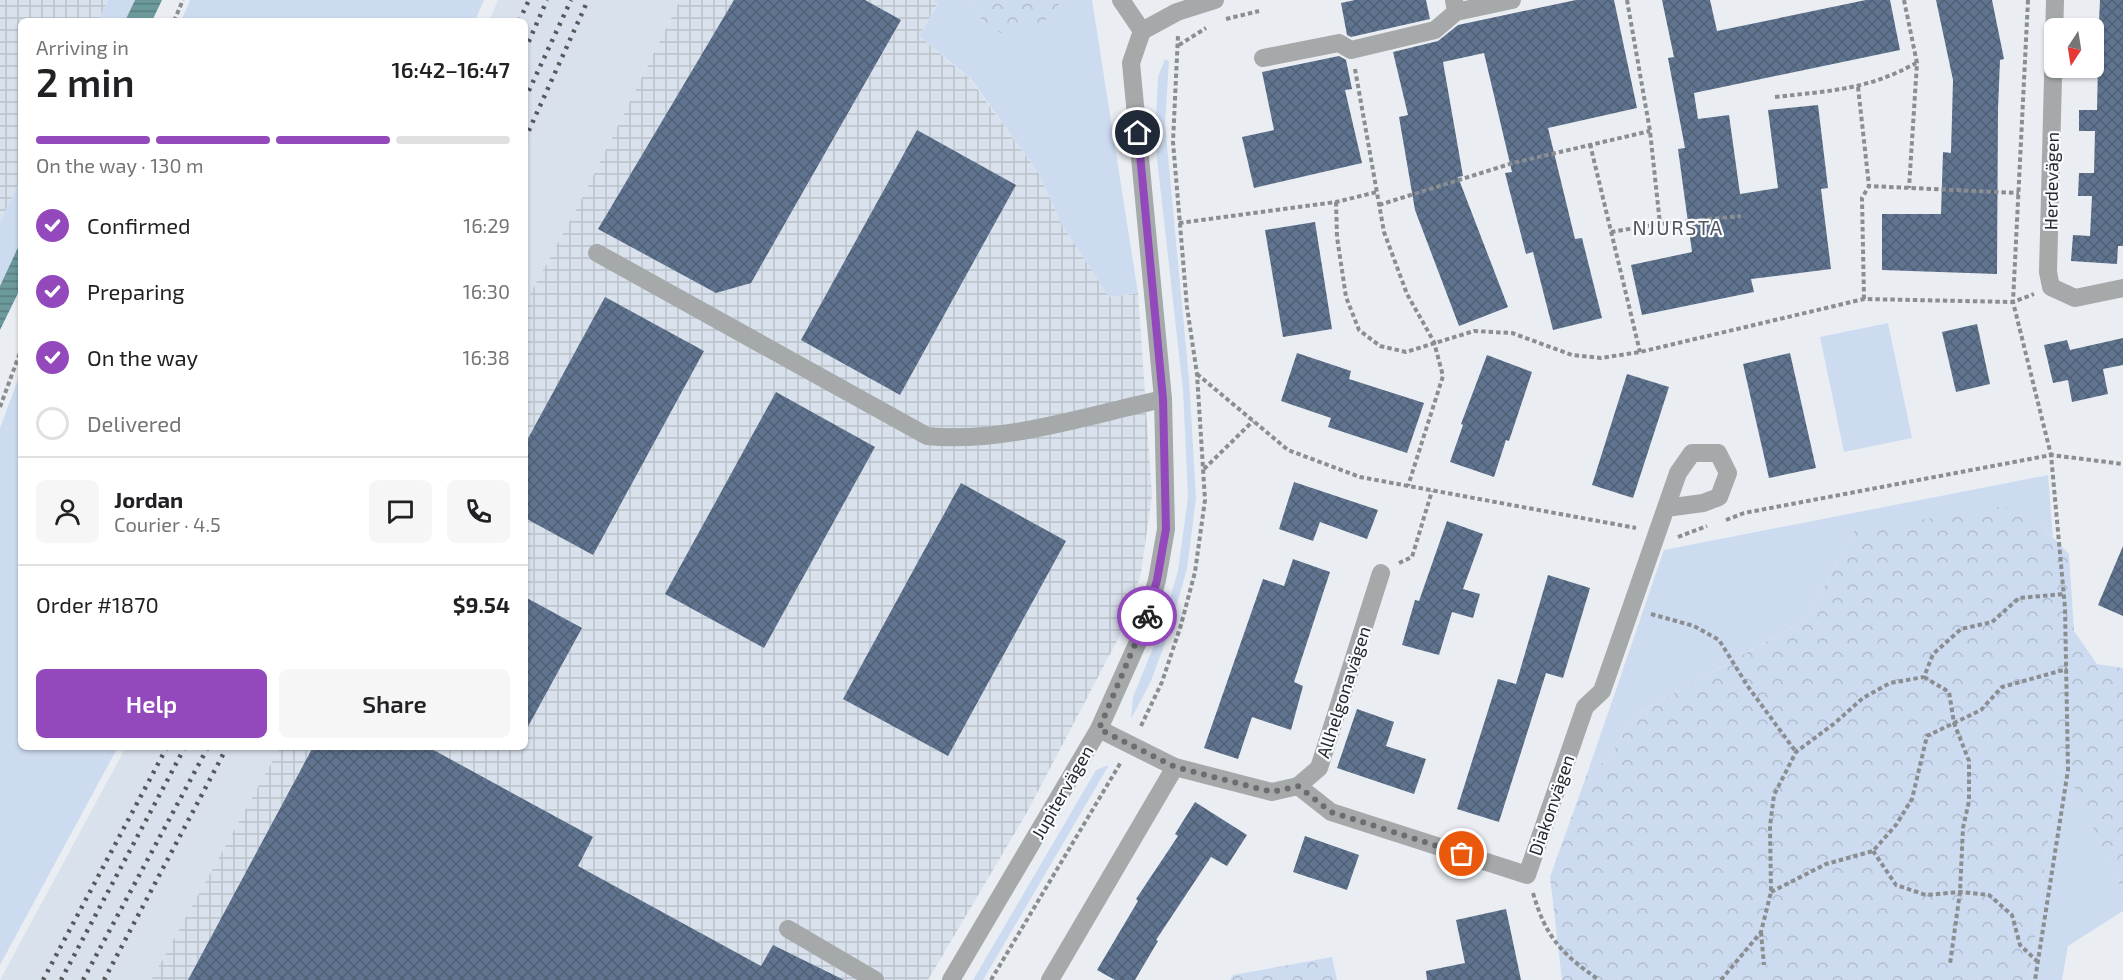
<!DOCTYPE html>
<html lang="en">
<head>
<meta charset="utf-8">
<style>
  :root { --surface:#fff; --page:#f6f6f6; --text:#202124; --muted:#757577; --line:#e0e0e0; --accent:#9349bc }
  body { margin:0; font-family:"Exo 2",sans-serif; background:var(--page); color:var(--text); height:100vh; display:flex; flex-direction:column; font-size:22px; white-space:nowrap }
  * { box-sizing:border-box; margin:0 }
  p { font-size:20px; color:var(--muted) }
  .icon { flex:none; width:33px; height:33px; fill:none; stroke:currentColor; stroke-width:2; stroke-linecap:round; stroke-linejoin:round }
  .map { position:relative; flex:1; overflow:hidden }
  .sheet { position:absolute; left:18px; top:18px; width:510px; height:732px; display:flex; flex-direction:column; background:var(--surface); border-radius:9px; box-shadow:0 2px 4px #0004 }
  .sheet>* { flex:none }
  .needle { width:39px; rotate:192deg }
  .fabs { position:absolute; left:2044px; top:18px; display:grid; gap:12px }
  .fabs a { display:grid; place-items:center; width:60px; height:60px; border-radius:9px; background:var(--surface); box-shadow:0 2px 4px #0004; font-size:30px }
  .pin { position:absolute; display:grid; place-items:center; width:51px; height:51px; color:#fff; margin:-26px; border:3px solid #fff; border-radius:50%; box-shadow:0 2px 6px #0007 }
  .courier { position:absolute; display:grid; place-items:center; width:60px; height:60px; margin:-30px; border:4px solid #9349bc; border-radius:50%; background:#fff; color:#222; box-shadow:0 2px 8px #0007 }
  .head em { font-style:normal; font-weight:600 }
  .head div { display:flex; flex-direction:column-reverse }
  .head { display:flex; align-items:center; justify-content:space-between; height:102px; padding:0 18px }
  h1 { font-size:39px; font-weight:600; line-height:45px }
  .bar { display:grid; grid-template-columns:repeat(4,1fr); gap:9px 6px; align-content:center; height:72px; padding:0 18px }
  .bar i { height:8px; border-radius:4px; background:var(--line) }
  .bar .current { background:var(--accent) }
  .bar p { grid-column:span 4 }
  .line { display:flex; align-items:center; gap:15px; padding:0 18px; border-top:2px solid var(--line) }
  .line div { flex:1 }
  .round { display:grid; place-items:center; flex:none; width:63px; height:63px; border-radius:9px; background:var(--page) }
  ol { padding:0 18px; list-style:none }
  li { display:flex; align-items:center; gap:18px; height:66px }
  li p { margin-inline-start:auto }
  li .icon { padding:6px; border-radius:50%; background:var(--accent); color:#fff; stroke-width:4 }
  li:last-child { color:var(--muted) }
  li i { width:33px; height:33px; border:3px solid var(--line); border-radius:50% }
  .button { display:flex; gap:12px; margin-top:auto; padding:12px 18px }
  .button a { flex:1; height:69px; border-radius:9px; background:var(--accent); color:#fff; font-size:24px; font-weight:600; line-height:69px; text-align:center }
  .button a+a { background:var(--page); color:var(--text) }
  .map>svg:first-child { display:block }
</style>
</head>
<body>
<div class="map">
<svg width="2123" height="980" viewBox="0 0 2123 980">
  <defs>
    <pattern id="industrial-grid" width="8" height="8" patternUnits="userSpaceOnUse" patternTransform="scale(1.5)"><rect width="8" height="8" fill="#d9e1ec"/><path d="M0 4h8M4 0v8" fill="none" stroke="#bac1cb"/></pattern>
    <pattern id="forest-crowns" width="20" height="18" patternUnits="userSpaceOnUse" patternTransform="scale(1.5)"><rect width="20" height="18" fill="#cddbf1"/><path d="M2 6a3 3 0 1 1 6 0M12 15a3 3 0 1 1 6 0" fill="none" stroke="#b0bccf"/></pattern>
    <pattern id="water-rules" width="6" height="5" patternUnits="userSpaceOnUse" patternTransform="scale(1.5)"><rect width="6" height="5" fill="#6c999b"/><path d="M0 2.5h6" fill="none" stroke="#597d7f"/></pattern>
    <pattern id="building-cross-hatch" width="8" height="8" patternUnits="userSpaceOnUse" patternTransform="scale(1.5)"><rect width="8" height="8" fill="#60748f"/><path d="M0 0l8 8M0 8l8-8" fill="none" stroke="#4f5f75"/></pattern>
  </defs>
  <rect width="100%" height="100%" fill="#eaeef3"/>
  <g fill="url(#industrial-grid)">
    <path d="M0,0H108L98,21H21V179L0,222Z"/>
    <path d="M680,0H932L938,3L919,36L970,79L1039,174L1062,225L1109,297L1138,293L1152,495L1141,573L1119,637L1026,814L928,980H151L280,747H525V303L582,198Z"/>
  </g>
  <g fill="#d9e1ec">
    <path d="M498,0H680L582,198L525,303V21H489Z"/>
    <path d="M126,747H280L151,980H0Z"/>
  </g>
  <g fill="#cddbf1">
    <path d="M108,0H135L125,21H98Z"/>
    <path d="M190,0H484L475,21H181Z"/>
    <path d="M932,0H971L984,24L1060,10L1057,0H1092L1138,293L1109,297L1062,225L1039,174L971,79L919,36L938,4Z"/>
    <path d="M1165,59L1169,61L1165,124L1189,379L1196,498L1187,569L1168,635L1151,681L1131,719L1133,697L1160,631L1178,571L1188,497L1183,390L1155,141L1158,77Z"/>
    <path d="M21,179V241L0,286V222Z"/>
    <path d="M1888,323L1912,438L1844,452L1820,337Z"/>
    <path d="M21,371V747H118L0,965V428Z"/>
    <path d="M2048,475L2053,537L2039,523L1854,531L1807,619L1630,718L1610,759L1588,771L1664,550Z"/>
    <path d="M2060,756L2123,892V911L2068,946L2062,980H2029Z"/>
    <path d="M1109,765L983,980H973L1096,770Z"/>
  </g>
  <g fill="url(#forest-crowns)">
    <path d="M971,0H1057L1060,10L1038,25L1001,33L984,24Z"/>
    <path d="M2003,506L2039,523L2069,554L2074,631L2097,664L2123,668V892L2060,757L2029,980H1562L1550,877L1588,771L1610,759L1630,718L1807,619L1854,531Z"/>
    <path d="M1332,957L1337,980H1230L1233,975Z"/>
  </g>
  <g fill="url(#water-rules)">
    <path d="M135,0H162L152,21H125Z"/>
    <path d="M21,241V287L0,330V286Z"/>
  </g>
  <g fill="url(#building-cross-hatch)">
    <path d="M734,0H865L901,20L751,283L716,293L598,229Z"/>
    <path d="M1355,0H1426L1430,19L1351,37L1347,35L1341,3Z"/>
    <path d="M1576,0H1614L1637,108L1548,128L1575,239L1582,238L1602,318L1553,330L1533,252L1526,254L1505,173L1512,172L1484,53L1443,62L1463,176L1458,177L1508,307L1459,326L1415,210L1399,117L1408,115L1393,52L1438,41L1458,25Z"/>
    <path d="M1662,0H1710L1717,31L1866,0H1890L1900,50L1694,93L1698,119L1729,115L1740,194L1778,188L1768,110L1818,105L1828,188L1821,189L1831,269L1751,279L1754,292L1642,315L1631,265L1692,252L1678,149L1685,148L1668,58L1674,57Z"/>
    <path d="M1936,0H1992L2004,59L2000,60L1998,109L1997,274L1882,270V214H1941L1943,152L1951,153L1953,80Z"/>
    <path d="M2100,0H2123V246H2118L2117,264L2071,261L2073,235L2090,236L2092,196H2078L2079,173H2094L2095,131H2079V110H2097L2098,63H2094V43H2098Z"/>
    <path d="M1339,56L1346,60L1352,89L1345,90L1362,163L1254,188L1242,137L1274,130L1262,72Z"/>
    <path d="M917,130L1016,185L900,395L801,340Z"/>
    <path d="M1315,222L1332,329L1283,337L1265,230Z"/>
    <path d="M605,297L704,351L593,555L525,518V444Z"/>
    <path d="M1977,324L1990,384L1956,392L1942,332Z"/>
    <path d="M2123,338V365L2103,369L2108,394L2072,402L2068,380L2053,383L2044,345L2067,340L2070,350Z"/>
    <path d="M1297,353L1351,371L1349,379L1424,403L1407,453L1328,427L1331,418L1281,401Z"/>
    <path d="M1790,353L1816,468L1769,478L1743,364Z"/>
    <path d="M1487,355L1532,372L1509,441L1506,440L1494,477L1450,462L1463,425L1461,424Z"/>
    <path d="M1627,374L1669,387L1633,498L1592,485Z"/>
    <path d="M776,392L875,447L764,648L665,594Z"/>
    <path d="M1294,482L1378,510L1367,539L1320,522L1313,541L1279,529Z"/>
    <path d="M961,483L1066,541L948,756L843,699Z"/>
    <path d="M1447,521L1483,534L1463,589L1480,594L1473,618L1452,612L1439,655L1402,645L1415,600L1419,601Z"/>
    <path d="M2123,546V616L2098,605Z"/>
    <path d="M1293,559L1330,572L1294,682L1303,686L1291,730L1252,717L1238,759L1204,748L1263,579L1284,586Z"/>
    <path d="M1548,575L1590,588L1563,678L1546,673L1499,822L1457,809L1498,679L1516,684Z"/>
    <path d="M525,597L582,628L525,732Z"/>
    <path d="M1357,709L1394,722L1386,746L1426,759L1414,794L1337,768Z"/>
    <path d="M313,747H428L593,837L578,866L761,966L773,945L844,980H188Z"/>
    <path d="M1195,802L1247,835L1227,866L1211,857L1156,940L1158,941L1135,980H1115L1097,970L1138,901L1136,899L1178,836L1175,834Z"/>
    <path d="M1305,836L1359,855L1347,890L1293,872Z"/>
    <path d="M1506,909L1521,980H1427L1426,971L1465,963L1456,920Z"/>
  </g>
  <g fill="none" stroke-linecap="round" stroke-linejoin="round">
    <g stroke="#8b8e91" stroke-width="4" stroke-dasharray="4.5 3" stroke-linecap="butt">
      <path d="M1627,0L1650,131L1660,224"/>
      <path d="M1904,0L1917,63L1909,188"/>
      <path d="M2028,0L2013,302L2051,455L2065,608L2068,770L2035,980"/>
      <path d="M1226,19L1259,11"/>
      <path d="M174,21L183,0"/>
      <path d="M1179,45L1206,28"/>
      <path d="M1355,69L1384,232L1407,294L1434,342L1443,376L1408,486"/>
      <path d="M1858,87L1869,186"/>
      <path d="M1775,97C1828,91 1868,90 1916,63"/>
      <path d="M1590,144L1640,352"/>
      <path d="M1336,202L1337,237L1346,297L1359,330L1380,346L1406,352L1474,331L1512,333L1572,355L1601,358L1640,352L1864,299L2013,302L2034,294"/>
      <path d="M1379,205L1513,163L1650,131"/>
      <path d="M1179,223L1336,202L1377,192"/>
      <path d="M1611,232L1660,224L1741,216"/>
      <path d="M1864,299L1862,198L1869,186L2019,193"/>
      <path d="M1197,374L1288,450L1360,477L1636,528"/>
      <path d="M0,407L21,350"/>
      <path d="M1204,469L1253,421"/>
      <path d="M1726,520L1744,513L2051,455L2123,464"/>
      <path d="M1678,537L1707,526"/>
      <path d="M1399,563L1412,557L1432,491"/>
      <path d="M1651,614L1694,626L1719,640L1749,688L1796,752"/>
      <path d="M1924,677L1949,692L1954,723L1969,761V801L1963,828L1960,892L1950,964"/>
      <path d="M1141,726L1162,682L1181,625L1195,572L1205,500L1197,374L1187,307L1173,142L1178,35"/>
      <path d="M1873,851L1896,885L1926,895L1960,892L1989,895L2012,915L2020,945L2038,962"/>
      <path d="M1771,892L1826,864L1873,851L1896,825L1912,799L1927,736L1981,710L2002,687L2067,669"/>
      <path d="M1533,893C1546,938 1562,954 1599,980"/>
      <path d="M1761,932L1764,965"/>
      <path d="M991,980L1121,762"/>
      <path d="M1721,980L1761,932L1771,892L1770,826L1774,795L1796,752L1835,723L1863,698L1890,683L1924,677L1933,654L1961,629L1992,622L2019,598L2064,594"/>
    </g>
    <g stroke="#a5a9a9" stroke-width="18">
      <path d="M1121,0L1142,31"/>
      <path d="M2055,0L2048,272L2051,287L2075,298L2123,288"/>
      <path d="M1456,12L1512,0"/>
      <path d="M1263,58L1339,43L1351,50L1435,30L1456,12L1454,0"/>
      <path d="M597,253L927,436C1003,444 1089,415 1163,399"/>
      <path d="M1099,729L1175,767L1272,792L1298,786L1319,768L1381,573"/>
      <path d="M1298,786L1331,812L1527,875L1585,707L1602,691L1678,473L1692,453H1718L1728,473L1719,497L1703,503L1666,508"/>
      <path d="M788,929L875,980"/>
      <path d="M951,980L1099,729L1142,633L1157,580L1166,529L1163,399L1131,63L1142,31L1177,12L1215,0"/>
      <path d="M1050,980L1175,767"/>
    </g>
    <g stroke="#57595c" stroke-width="4.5" stroke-dasharray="3 6" stroke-linecap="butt">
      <path d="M519,21L529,0"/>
      <path d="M525,50L547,0"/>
      <path d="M525,99L571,0"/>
      <path d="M525,139L588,0"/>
      <path d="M43,980L167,747"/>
      <path d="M61,980L185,747"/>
      <path d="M83,980L208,747"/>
      <path d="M104,980L227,747"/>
    </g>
  </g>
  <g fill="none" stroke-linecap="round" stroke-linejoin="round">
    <path stroke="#6b6d70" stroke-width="6" stroke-dasharray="0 10.8" d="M1147,616L1099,729L1175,767L1272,792L1298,786L1331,812L1462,854"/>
    <path stroke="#9349bc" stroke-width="8" d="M1138,133L1163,399L1166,529L1157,580L1147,616"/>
  </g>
  <g text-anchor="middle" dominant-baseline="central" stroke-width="4.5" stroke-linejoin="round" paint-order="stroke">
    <g font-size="18" fill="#27282a" stroke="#f8fbff">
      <text transform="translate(2051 181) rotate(-89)">Herdevägen</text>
      <text transform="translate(1343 692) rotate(-72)">Allhelgonavägen</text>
      <text transform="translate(1062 792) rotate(-60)">Jupitervägen</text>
      <text transform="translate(1551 805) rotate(-71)">Diakonvägen</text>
    </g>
    <g font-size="20" letter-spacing="1.5" fill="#54565b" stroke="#f8fbff">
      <text x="1678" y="227">NJURSTA</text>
    </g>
  </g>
</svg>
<div class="fabs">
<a><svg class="needle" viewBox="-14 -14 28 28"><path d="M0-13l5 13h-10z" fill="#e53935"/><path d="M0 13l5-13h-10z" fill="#757577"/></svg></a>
</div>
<div class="pin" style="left:1462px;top:854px;background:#ea580c"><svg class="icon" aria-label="bag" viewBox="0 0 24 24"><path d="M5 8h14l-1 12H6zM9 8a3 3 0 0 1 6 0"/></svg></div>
<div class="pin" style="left:1138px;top:133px;background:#1f2937"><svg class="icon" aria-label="home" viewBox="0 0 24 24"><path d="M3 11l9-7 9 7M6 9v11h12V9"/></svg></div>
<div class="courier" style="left:1147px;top:616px"><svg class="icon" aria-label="bike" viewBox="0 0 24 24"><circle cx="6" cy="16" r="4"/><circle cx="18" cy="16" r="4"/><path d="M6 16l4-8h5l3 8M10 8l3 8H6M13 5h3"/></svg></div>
<section class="sheet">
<div class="head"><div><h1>2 min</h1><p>Arriving in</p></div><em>16:42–16:47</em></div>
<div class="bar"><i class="current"></i><i class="current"></i><i class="current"></i><i></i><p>On the way · 130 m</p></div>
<ol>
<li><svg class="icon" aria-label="check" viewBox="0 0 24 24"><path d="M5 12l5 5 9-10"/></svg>Confirmed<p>16:29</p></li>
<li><svg class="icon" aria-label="check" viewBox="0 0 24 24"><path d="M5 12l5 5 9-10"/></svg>Preparing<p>16:30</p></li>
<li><svg class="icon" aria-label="check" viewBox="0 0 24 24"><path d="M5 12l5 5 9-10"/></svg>On the way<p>16:38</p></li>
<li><i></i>Delivered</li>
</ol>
<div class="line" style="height:108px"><a class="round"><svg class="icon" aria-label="person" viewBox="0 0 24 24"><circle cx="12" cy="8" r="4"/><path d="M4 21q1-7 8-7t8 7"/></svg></a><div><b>Jordan</b><p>Courier · 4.5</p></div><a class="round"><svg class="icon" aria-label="chat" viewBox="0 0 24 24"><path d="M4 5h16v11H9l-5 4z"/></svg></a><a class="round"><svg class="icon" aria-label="phone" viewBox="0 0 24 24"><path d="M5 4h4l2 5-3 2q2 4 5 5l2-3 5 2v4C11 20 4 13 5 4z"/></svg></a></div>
<div class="line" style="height:78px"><div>Order #1870</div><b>$9.54</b></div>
<div class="button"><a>Help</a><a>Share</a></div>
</section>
</div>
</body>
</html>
